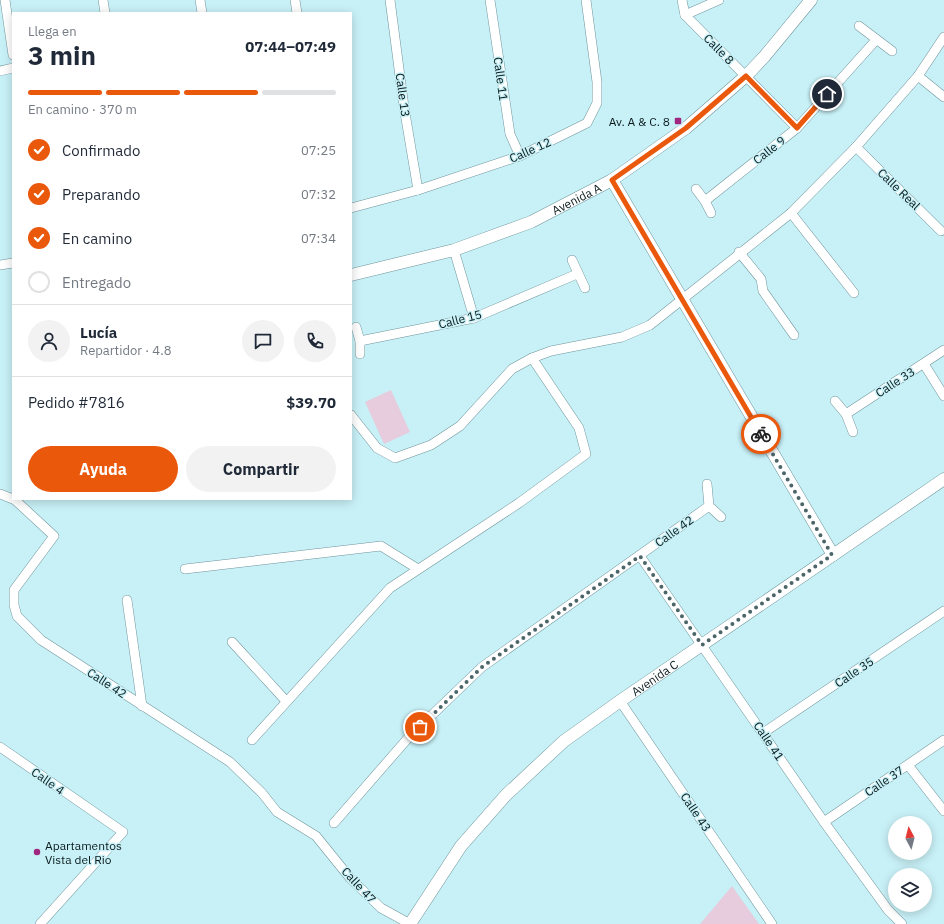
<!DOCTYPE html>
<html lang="es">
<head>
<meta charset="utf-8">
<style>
  :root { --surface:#fff; --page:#f2f2f3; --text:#1f2937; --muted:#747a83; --line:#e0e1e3; --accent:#ea580c }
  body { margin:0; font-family:"IBM Plex Sans",sans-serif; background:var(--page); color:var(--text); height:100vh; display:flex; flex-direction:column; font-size:15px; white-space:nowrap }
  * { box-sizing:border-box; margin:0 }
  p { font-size:13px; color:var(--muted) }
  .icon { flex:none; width:22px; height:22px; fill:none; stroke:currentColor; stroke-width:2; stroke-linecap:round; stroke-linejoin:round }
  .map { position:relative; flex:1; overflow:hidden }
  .side { position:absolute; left:12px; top:12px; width:340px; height:488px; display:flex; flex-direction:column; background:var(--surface); border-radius:0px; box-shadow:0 2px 10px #0003 }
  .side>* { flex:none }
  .needle { width:26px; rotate:353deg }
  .buttons { position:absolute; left:888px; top:816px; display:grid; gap:8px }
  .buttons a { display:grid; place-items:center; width:44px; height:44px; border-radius:50%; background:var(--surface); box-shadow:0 2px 10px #0003; font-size:20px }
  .pin { position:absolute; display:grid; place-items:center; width:34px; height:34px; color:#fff; margin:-17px; border:2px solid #fff; border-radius:50%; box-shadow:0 1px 4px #0007 }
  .courier { position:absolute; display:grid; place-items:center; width:40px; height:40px; margin:-20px; border:3px solid #ea580c; border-radius:50%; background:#fff; color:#222; box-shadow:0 1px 5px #0007 }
  .headline em { font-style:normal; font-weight:700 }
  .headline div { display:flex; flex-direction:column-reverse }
  .headline { display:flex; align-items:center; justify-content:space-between; height:68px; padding:0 16px }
  h1 { font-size:26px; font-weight:700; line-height:30px }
  .bar { display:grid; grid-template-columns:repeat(4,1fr); gap:6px 4px; align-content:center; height:48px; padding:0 16px }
  .bar i { height:5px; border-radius:3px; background:var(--line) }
  .bar .on { background:var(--accent) }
  .bar p { grid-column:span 4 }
  .line { display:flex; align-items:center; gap:10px; padding:0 16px; border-top:1px solid var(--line) }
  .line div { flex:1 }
  .round { display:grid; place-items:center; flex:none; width:42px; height:42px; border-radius:21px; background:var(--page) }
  ol { padding:0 16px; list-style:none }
  li { display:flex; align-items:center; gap:12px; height:44px }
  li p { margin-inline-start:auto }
  li .icon { padding:4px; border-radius:50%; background:var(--accent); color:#fff; stroke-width:4 }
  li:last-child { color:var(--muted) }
  li i { width:22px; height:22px; border:2px solid var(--line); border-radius:50% }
  .action { display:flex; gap:8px; margin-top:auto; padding:8px 16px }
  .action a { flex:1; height:46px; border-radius:24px; background:var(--accent); color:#fff; font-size:16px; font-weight:700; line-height:46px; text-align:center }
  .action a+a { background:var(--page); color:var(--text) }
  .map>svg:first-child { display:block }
</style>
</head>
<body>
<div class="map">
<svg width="944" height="924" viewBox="0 0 944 924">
  <rect width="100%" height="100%" fill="#c8f1f7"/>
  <g fill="#e6ccdc">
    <path d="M391,390L410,432L384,444L365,402Z"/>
    <path d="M732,886L759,924H700Z"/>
  </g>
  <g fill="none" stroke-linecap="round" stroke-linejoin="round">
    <defs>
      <g id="minor">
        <path d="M5,0L13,55"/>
        <path d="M103,0L105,13"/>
        <path d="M200,0L202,13"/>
        <path d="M295,0L297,13"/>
        <path d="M390,0L404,107L418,190"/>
        <path d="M490,0L510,134L520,156"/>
        <path d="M682,0L685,15L797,128"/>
        <path d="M685,15L719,0"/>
        <path d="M859,26L892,51"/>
        <path d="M0,71L13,68"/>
        <path d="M918,76L944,97"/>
        <path d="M856,147L941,231"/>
        <path d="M696,189L705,201L711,213"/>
        <path d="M705,201L797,128L876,40"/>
        <path d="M351,208L418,190L520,156L587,123L597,103V82L586,0"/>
        <path d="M791,213L854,293"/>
        <path d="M454,250L474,318"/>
        <path d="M739,252L761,279L763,291L794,335"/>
        <path d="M572,260L585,288"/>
        <path d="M0,265L13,263"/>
        <path d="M356,327L360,341V354"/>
        <path d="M360,341L474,318L577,274"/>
        <path d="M924,364L944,396"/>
        <path d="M835,401L846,414L853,432"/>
        <path d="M846,414L944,350"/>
        <path d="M351,415L377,448L395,458L431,445L460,426L512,369L532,358L551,351L622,337L650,325L791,213L856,147L918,76L944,37"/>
        <path d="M707,484L709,506L721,517"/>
        <path d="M0,494L13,499"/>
        <path d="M14,499L54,536L14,590V605L17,616L41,640L230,762L262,793L277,812L316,836L350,878L381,908L410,924"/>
        <path d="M640,556L824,822L888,910L902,924"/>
        <path d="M185,569L381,546L418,569"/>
        <path d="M127,600L142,706"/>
        <path d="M232,642L286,701"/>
        <path d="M620,701L772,924"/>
        <path d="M763,733L944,611"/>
        <path d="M252,740L390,588L519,503L586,454L579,428L532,358"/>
        <path d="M0,747L123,832L40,924"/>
        <path d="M908,765L944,811"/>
        <path d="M824,822L944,740"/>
        <path d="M334,823L409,737L482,667L709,506"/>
      </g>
      <g id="tertiary">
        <path d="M612,180L833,555"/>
        <path id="s1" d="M351,275L454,250L531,222L612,180L686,128L746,76L764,57L811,0"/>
        <path id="s2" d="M410,924L461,846L506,795L564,741L620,701L944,479"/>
      </g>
    </defs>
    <use href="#minor" stroke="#6f959b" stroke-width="10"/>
    <use href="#tertiary" stroke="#6f959b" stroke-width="13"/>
    <use href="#minor" stroke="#fff" stroke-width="9"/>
    <use href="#tertiary" stroke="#fff" stroke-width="12"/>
  </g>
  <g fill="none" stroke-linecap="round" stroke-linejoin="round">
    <path stroke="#4c6569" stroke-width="4" stroke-dasharray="0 7.2" d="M420,727L482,667L640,556L702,645L832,555L761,434"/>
    <path stroke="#ea580c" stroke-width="5" d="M761,434L612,180L686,128L746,76L797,128L827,94"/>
  </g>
  <g fill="#9f277f" stroke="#c8f1f7" stroke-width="1.5">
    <rect x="674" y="117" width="8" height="8" rx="2"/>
    <circle cx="37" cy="852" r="4"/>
  </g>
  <g text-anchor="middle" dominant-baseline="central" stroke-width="3" stroke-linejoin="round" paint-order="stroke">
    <g font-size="12" fill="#0a1a1c" stroke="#c8f1f7">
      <text transform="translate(719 49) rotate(45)">Calle 8</text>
      <text transform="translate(501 79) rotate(82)">Calle 11</text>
      <text transform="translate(403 95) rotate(82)">Calle 13</text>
      <text transform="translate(530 150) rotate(-24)">Calle 12</text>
      <text transform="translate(769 150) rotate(-38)">Calle 9</text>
      <text transform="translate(899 189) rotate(44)">Calle Real</text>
      <text stroke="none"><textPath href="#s1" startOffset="239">Avenida A</textPath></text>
      <text transform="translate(460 319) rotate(-14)">Calle 15</text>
      <text transform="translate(895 382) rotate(-33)">Calle 33</text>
      <text transform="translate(674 531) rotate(-36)">Calle 42</text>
      <text transform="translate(854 672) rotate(-34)">Calle 35</text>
      <text stroke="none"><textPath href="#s2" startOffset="351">Avenida C</textPath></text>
      <text transform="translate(107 683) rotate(33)">Calle 42</text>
      <text transform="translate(769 741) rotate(56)">Calle 41</text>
      <text transform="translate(48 781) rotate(35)">Calle 4</text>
      <text transform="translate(884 781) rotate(-34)">Calle 37</text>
      <text transform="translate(696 812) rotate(56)">Calle 43</text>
      <text transform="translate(359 885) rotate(47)">Calle 47</text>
    </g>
    <g font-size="12" fill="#0a1a1c" stroke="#c8f1f7" text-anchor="end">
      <text x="670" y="121">Av. A &amp; C. 8</text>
      <text x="45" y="845" text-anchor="start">Apartamentos<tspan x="45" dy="14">Vista del Rio</tspan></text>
    </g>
  </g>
</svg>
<div class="buttons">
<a><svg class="needle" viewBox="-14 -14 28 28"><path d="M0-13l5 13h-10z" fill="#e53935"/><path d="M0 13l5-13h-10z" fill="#747a83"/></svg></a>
<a><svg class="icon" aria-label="layers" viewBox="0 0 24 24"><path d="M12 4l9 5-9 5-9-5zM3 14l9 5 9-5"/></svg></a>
</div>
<div class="pin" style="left:420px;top:727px;background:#ea580c"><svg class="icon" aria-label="bag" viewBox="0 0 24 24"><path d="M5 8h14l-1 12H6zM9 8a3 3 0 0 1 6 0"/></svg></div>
<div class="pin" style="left:827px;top:94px;background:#1f2937"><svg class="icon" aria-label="home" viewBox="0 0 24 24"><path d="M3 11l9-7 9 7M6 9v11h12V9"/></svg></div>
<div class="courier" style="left:761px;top:434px"><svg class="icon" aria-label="bike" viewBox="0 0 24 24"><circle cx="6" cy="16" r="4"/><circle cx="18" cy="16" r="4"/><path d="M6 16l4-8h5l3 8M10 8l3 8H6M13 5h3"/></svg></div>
<section class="side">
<div class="headline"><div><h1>3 min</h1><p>Llega en</p></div><em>07:44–07:49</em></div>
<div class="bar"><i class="on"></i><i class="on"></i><i class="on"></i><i></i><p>En camino · 370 m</p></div>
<ol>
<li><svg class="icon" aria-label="check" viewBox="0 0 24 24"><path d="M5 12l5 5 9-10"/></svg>Confirmado<p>07:25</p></li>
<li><svg class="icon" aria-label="check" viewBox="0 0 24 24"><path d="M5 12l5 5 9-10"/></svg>Preparando<p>07:32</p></li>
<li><svg class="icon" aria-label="check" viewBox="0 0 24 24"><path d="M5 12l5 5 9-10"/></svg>En camino<p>07:34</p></li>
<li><i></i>Entregado</li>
</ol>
<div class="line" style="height:72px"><a class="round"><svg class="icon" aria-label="person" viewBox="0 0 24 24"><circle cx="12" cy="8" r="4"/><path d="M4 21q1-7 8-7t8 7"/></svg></a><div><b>Lucía</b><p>Repartidor · 4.8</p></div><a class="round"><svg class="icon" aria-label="chat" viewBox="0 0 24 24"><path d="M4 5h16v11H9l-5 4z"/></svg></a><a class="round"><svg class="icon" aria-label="phone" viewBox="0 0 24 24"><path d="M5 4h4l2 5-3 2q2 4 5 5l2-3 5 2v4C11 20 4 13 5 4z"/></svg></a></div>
<div class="line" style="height:52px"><div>Pedido #7816</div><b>$39.70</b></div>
<div class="action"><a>Ayuda</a><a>Compartir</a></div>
</section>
</div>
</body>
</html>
